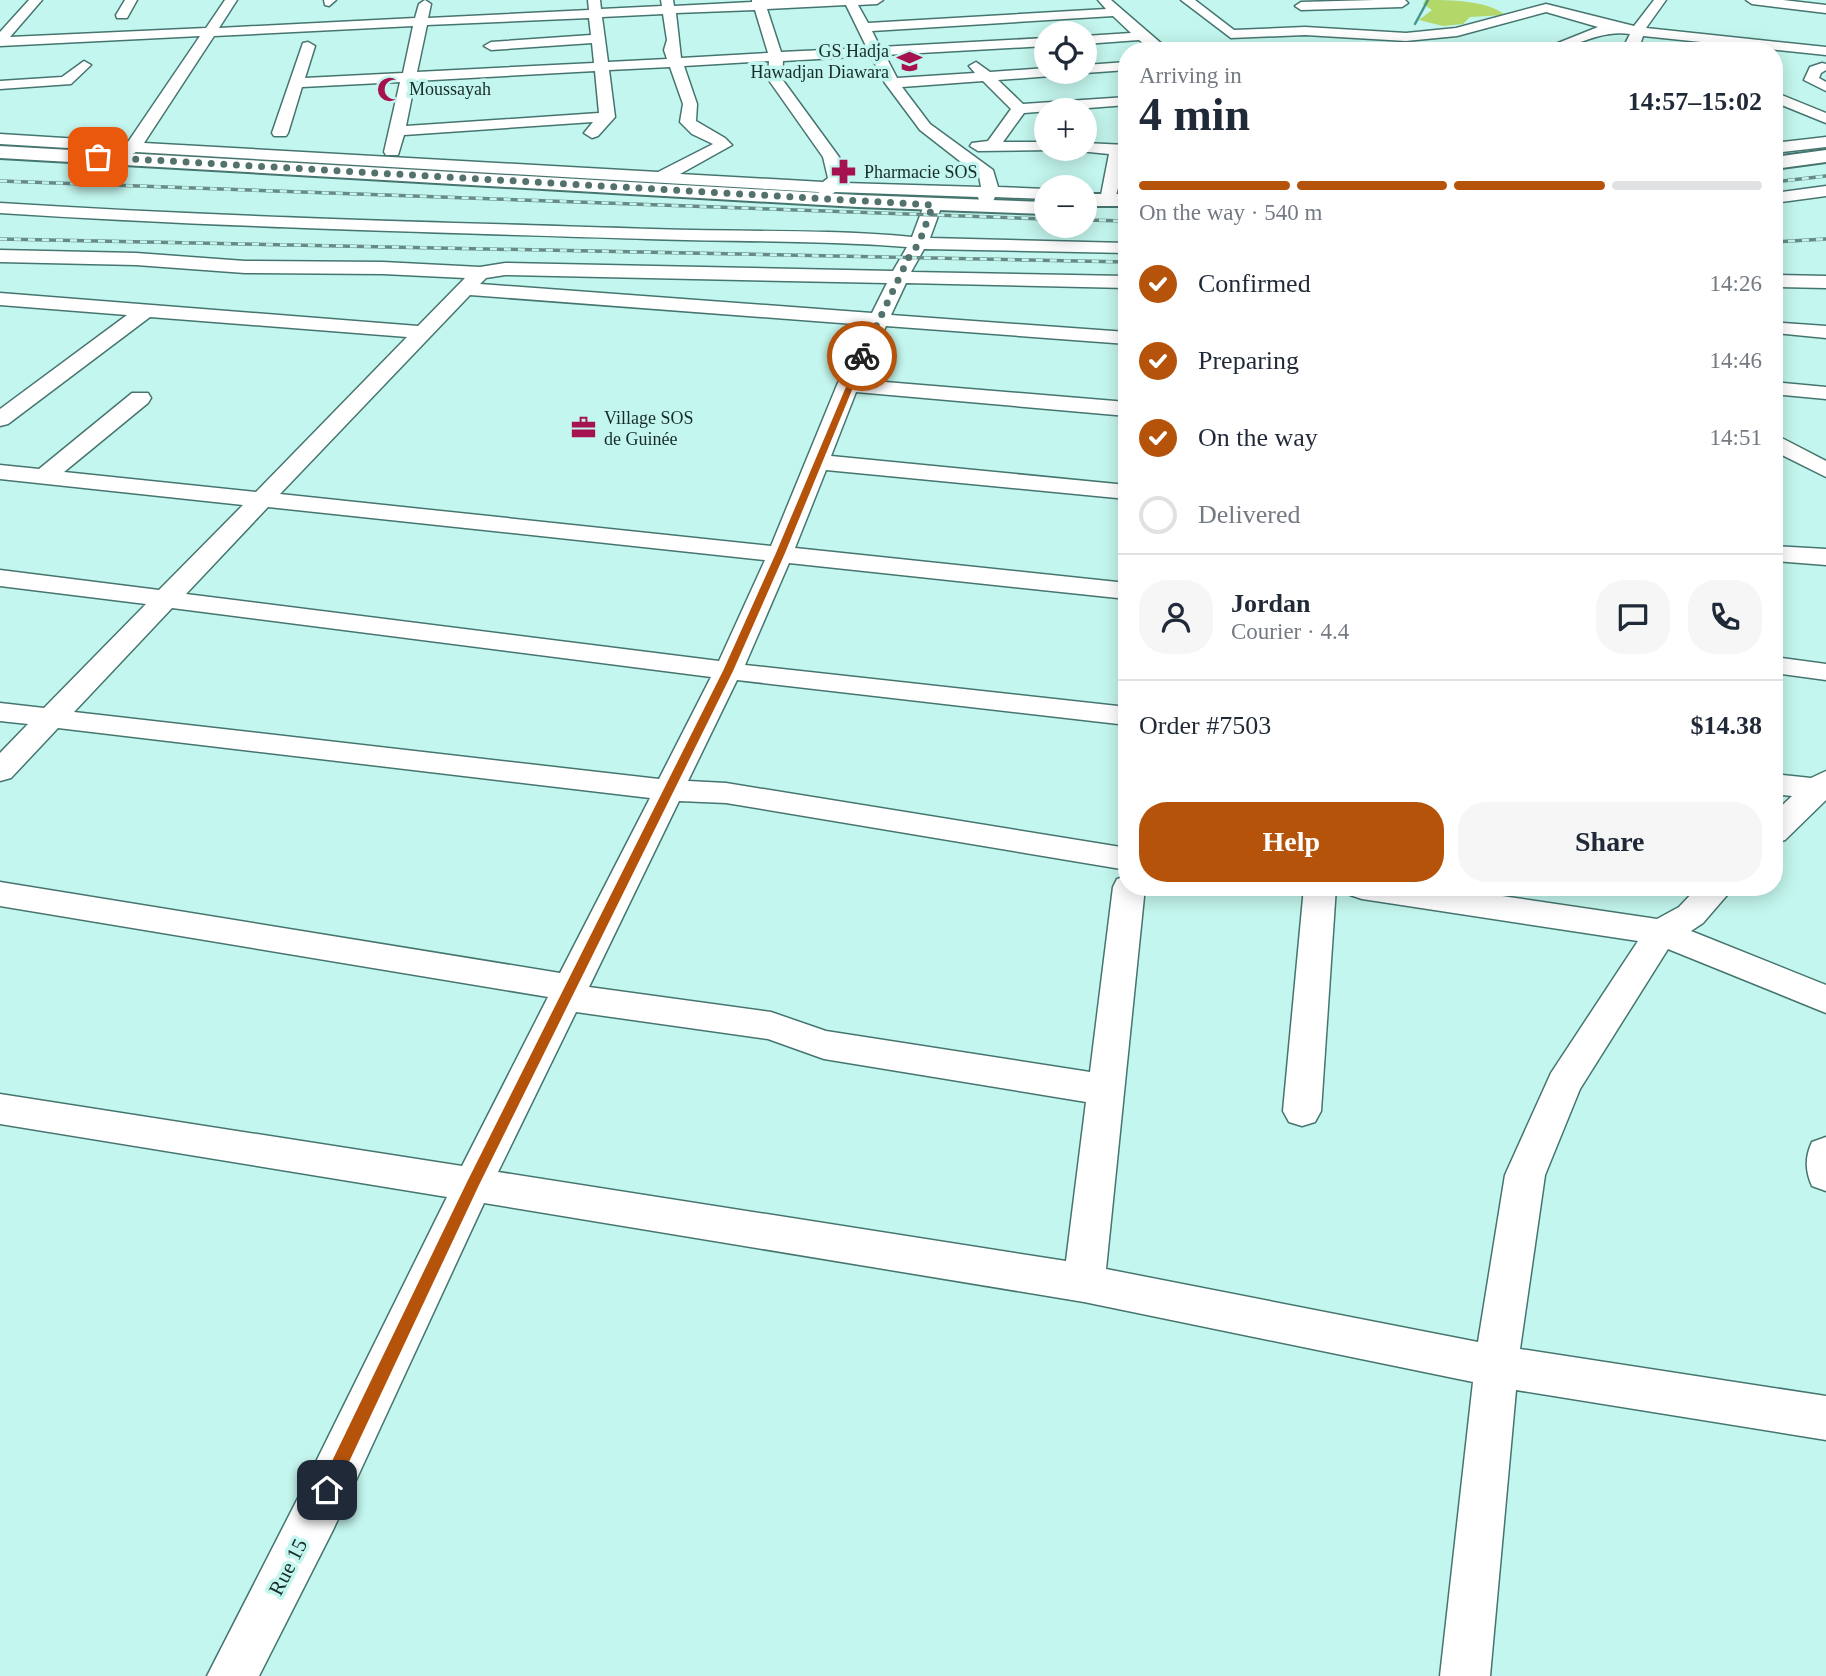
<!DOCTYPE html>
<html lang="en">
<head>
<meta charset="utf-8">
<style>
  :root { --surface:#fff; --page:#f6f6f7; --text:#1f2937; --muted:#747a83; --line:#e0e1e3; --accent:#b45309 }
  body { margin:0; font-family:"Times New Roman",serif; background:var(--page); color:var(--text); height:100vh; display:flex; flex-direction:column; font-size:26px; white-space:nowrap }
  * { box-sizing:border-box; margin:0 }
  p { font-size:23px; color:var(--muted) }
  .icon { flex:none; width:38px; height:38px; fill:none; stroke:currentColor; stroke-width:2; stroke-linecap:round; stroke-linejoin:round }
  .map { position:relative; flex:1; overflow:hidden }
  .drawer { position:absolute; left:1118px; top:42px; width:665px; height:854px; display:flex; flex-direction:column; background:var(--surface); border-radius:28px; box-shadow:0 4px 18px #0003 }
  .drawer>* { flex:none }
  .controls { position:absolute; left:1034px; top:21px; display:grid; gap:14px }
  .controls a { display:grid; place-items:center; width:63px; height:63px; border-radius:50%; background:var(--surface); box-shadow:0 4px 18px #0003; font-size:35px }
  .pin { position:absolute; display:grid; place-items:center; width:60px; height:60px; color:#fff; margin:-30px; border-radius:14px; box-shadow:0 4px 10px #0006 }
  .courier { position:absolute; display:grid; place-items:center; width:70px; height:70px; margin:-35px; border:5px solid #b45309; border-radius:50%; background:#fff; color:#222; box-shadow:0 2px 9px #0007 }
  .head em { font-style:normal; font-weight:800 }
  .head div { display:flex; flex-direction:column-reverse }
  .head { display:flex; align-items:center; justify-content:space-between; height:119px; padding:0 21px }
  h1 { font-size:46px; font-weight:800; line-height:52px }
  .bar { display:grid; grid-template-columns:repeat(4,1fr); gap:10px 7px; align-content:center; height:84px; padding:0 21px }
  .bar i { height:9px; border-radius:5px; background:var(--line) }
  .bar .current { background:var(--accent) }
  .bar p { grid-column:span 4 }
  .line { display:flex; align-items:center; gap:18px; padding:0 21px; border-top:2px solid var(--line) }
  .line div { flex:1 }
  .round { display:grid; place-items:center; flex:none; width:74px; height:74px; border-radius:28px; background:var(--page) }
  ol { padding:0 21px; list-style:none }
  li { display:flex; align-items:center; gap:21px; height:77px }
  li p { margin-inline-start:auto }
  li .icon { padding:7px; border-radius:50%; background:var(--accent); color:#fff; stroke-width:4 }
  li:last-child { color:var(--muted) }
  li i { width:38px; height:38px; border:4px solid var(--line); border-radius:50% }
  .primary-button { display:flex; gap:14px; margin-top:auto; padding:14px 21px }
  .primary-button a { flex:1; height:80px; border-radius:28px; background:var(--accent); color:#fff; font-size:28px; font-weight:800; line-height:80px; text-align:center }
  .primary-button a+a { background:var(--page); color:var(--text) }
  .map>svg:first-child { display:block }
</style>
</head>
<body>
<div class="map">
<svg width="1826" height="1676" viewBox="0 0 1826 1676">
  <rect width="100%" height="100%" fill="#c3f6ee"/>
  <path fill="#b3d768" d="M1425,0C1449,0 1487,0 1505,15L1470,17L1463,24L1443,26L1419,20L1432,10L1423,4Z"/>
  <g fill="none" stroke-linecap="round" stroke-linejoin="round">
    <path stroke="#44968c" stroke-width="2.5" d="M1415,24L1428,0"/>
    <defs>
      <g id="minor">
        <path d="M29,0H42L10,37L206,28L225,0H237L219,28L415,18L419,4L425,0L431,4L428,18L589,10L588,0H600L601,9L662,6L661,0H673L674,6L752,2V0H883L877,4L858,5L868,23L1106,9L1098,0H1111L1170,51H1154L1139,40L1085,44V36L1131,33L1113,16L872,31L880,47L1046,38V46L885,55L897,78L975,73L969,66L976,62L990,72L1046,68V72H1058L1051,76L998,80L1023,104L1127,97V105L1024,113L1003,142H1046V149L1052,150L978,151L970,146L972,143L988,141L1011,109L983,81L902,87L930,124L993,170L998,187L1046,189V199L995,197L992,203H980L978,197L835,192L827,197L818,192L136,152L126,157L120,155L119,151L0,144V134L128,142L200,36L0,46V32ZM846,5L867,48L781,52L767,9ZM755,10L768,53L681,58L676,13ZM663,14L667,40L664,50L667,59L608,62L602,17ZM589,18L591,35L491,42L484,46L491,50L592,43L594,63L417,72L427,25ZM413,26L403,73L305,78L315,46L308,42L303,43L272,133L274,136H286L288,133L302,87L400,82L384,152L386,155H398L404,135L593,122L584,133L592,138L598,136L615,117L609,70L670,67L683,104L680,122L692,134L713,144L658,172L144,143L214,36ZM871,56L885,83L920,130L979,176L981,187L844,183L845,180L839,157L782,79L783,61ZM769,61L768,79L823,157L828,178L823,182L680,174L732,145L725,138L696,121L697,104L684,66ZM595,71L599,113L406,126L415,81Z"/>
        <path d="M125,0H137L127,18H117L116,15Z"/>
        <path d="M324,0H336L329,6L325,5Z"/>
        <path d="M1181,0H1195L1234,30L1305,27L1406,33L1456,28L1546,4L1634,26L1654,0H1666L1646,28L1826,47V55L1643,36L1639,48L1625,51L1623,48L1630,34C1596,29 1574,51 1538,51L1598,27L1546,12L1457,36L1406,41L1305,35L1231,38Z"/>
        <path d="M1375,0H1405L1408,3L1402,7L1301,10L1295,6L1301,2Z"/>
        <path d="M1746,0H1783L1826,5V13L1752,4Z"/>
        <path d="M84,61L91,65L71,84L0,89V81L62,77Z"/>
        <path d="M1127,62V70L1085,73L1080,72H1085V65Z"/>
        <path d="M1822,63L1826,64V70L1821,73L1819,78L1826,82V91L1804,80L1810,67Z"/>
        <path d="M1774,92L1826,113V123L1774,102Z"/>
        <path d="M1826,137V147L1774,153V143Z"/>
        <path d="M1085,143L1127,145V155L1115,199L1109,200L1101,195L1109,154L1079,151L1078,149H1085Z"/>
        <path d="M1826,186V196L1774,203V193Z"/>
        <path d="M933,200L942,205L930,238L1127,243V253L924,249L911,272L1127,276V288L906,283L891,315L1127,332V344L886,326L861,380L1127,402V416L856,392L831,456L1127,485V499L826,470L795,548L1127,583V599L789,563L745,665L1127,707V725L737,680L688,781L726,783L1127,848V870L726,803L679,801L589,987L771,1012L826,1031L1090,1072L1113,887L1117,879L1127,876V887H1145L1106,1269L1478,1342L1505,1175L1551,1073L1638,941L1362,899L1350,895L1346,887H1441L1657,919L1679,907L1698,887H1734L1703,923L1691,931L1826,985V1013L1668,949L1580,1089L1545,1175L1520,1349L1826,1396V1440L1516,1390L1490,1676H1440L1473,1382L1084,1302L484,1203L333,1530L259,1676H207L299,1496L447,1197L0,1124V1094L462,1166L548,997L0,906V882L560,973L650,798L58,728L11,778L0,781V753L28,724L0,721V703L44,708L146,604L0,586V570L159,590L243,505L0,479V465L39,469L132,393H148L151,398L148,403L64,472L256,492L407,337L150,317L8,424L0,426V409L127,315L0,305V293L418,326L465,278L383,274L245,273L136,265L0,262V250L136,253L245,261L383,262L480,267L505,263L893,271L907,247C820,240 733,242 647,239C431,232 215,227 0,213V203C217,217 435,222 652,229C739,232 826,229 912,237L924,205ZM505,275L887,283L872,313L480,284L486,278ZM470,295L867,325L837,385L771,546L280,494ZM268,507L765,560L719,661L186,594ZM172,608L711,677L659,779L74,712ZM576,1012L768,1039L824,1059L1086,1102L1066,1261L498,1172Z"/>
        <path d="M1774,275L1826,276V288L1774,287Z"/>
        <path d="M1783,323L1826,326V338L1776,333V325Z"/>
        <path d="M1774,382L1826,387V399L1774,394Z"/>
        <path d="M1774,434L1826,461V477L1774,451Z"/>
        <path d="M1774,546L1826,549V565L1774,561Z"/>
        <path d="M1774,657L1826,664V680L1774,673Z"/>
        <path d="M1826,771V800L1785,840L1774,843V813L1792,796L1774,794V774L1811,778Z"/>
        <path d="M1304,887H1336L1321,1111L1315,1122L1302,1126L1289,1122L1283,1111Z"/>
        <path d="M1826,1137V1191L1812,1186C1805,1170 1805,1157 1812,1142Z"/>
      </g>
      <g id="major">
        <path d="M0,146L858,195L1046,202V214L858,207L0,158Z"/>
        <path d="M1826,150V162L1774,169V157Z"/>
        <rect x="1085" y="194" width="42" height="12"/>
      </g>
    </defs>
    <use href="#minor" stroke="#46756f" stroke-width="3"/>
    <use href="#major" stroke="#46756f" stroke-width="4"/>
    <use href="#minor" fill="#fff" fill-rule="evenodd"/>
    <use href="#major" fill="#fff" fill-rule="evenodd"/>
    <defs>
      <g id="rail">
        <path d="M0,181L1046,219"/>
        <path d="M1774,182L1826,176"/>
        <path d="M1085,220L1127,221"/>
        <path d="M0,239L1127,262"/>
        <path d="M1774,242L1826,239"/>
      </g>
    </defs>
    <use href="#rail" stroke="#678a85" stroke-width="3.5"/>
    <use href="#rail" stroke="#c3f6ee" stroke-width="2.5" stroke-dasharray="7" stroke-linecap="butt"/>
  </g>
  <path fill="#b45309" d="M862,354L866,356L785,553L733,671L479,1185L333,1496L327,1498L321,1496L319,1490L321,1484L468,1180L723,671L776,553L859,356Z"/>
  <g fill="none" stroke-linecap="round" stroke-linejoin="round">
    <path stroke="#53726d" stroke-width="7" stroke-dasharray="0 12.6" d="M98,157L933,205L919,243L909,257L862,356"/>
  </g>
  <defs>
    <symbol id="school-bare" viewBox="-9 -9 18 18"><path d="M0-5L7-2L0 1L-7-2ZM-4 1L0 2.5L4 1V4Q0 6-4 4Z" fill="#a5124f" stroke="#c3f6ee" stroke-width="2.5" paint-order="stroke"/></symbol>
    <symbol id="mosque-bare" viewBox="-9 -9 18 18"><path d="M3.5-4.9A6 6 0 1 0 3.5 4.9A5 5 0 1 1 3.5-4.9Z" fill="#a5124f" stroke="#c3f6ee" stroke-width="2.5" paint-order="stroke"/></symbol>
    <symbol id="pharmacy-bare" viewBox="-9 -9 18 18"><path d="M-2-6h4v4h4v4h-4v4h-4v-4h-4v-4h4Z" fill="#a5124f" stroke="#c3f6ee" stroke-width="2.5" paint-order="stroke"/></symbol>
    <symbol id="office-bare" viewBox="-9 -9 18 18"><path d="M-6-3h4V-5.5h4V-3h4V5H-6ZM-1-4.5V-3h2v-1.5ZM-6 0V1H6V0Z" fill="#a5124f" stroke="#c3f6ee" stroke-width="2.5" paint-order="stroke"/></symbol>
  </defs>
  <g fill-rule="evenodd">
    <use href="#school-bare" x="892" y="44" width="35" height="35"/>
    <use href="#mosque-bare" x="372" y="72" width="35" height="35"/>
    <use href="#pharmacy-bare" x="826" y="154" width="35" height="35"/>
    <use href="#office-bare" x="566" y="410" width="35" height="35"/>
  </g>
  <g text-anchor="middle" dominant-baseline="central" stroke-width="7" stroke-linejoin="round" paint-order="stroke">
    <g font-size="18" fill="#172b28" stroke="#c3f6ee" text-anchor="start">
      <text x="889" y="51" text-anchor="end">GS Hadja<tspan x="889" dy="21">Hawadjan Diawara</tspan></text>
      <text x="409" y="89">Moussayah</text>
      <text x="864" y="172">Pharmacie SOS</text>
      <text x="604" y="418">Village SOS<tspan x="604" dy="21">de Guinée</tspan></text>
    </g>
    <g font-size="21" fill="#172b28" stroke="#c3f6ee">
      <text transform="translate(288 1567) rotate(-63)">Rue 15</text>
    </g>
  </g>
</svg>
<div class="controls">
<a><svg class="icon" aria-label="locate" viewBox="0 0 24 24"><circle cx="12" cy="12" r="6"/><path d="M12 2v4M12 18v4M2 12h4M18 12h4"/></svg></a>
<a>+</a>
<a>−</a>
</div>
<div class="pin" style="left:98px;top:157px;background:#ea580c"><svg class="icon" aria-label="bag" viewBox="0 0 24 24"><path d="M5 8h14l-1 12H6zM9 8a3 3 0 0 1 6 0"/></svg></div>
<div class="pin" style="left:327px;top:1490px;background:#1f2937"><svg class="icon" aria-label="home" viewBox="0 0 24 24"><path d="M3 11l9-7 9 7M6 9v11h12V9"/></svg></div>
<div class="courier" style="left:862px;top:356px"><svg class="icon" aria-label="bike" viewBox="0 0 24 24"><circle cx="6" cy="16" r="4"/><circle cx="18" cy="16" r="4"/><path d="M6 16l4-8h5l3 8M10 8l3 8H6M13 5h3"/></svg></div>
<section class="drawer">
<div class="head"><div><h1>4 min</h1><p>Arriving in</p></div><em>14:57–15:02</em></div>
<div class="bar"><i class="current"></i><i class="current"></i><i class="current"></i><i></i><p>On the way · 540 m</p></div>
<ol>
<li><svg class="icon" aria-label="check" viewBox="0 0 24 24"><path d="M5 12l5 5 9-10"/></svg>Confirmed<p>14:26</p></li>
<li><svg class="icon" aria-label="check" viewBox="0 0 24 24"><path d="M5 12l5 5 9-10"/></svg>Preparing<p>14:46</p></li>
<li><svg class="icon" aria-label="check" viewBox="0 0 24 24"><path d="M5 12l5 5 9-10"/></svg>On the way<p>14:51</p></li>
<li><i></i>Delivered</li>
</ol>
<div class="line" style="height:126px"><a class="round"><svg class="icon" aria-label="person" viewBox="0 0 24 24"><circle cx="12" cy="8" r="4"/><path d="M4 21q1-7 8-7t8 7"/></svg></a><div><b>Jordan</b><p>Courier · 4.4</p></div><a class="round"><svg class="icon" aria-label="chat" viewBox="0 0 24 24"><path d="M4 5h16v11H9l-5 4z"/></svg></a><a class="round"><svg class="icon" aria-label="phone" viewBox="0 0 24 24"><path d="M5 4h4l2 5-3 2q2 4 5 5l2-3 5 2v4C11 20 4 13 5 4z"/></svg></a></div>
<div class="line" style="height:91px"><div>Order #7503</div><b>$14.38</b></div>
<div class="primary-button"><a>Help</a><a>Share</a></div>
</section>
</div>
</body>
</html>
